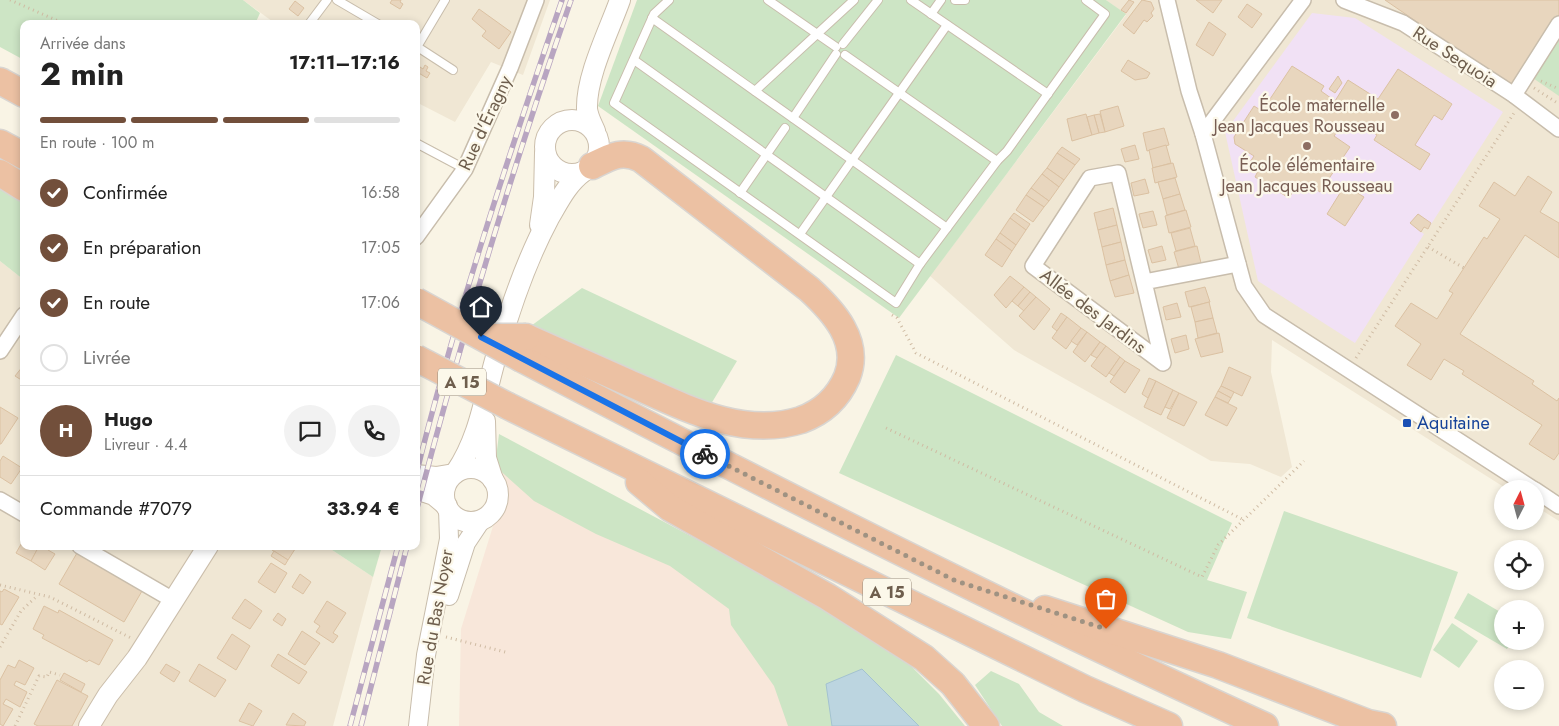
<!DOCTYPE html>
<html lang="fr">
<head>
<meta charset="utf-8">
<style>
  :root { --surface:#fff; --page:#f2f2f2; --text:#222; --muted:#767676; --line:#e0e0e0; --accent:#724f3b }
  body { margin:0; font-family:Jost,sans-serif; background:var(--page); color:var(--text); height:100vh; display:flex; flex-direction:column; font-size:19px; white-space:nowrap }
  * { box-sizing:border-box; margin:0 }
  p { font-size:16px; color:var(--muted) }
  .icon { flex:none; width:28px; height:28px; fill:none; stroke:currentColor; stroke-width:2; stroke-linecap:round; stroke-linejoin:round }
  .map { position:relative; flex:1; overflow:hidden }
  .side { position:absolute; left:20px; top:20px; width:400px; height:530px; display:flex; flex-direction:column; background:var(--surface); border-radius:10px; box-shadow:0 2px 8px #0003 }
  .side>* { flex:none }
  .needle { width:32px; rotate:6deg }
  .controls { position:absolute; left:1494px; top:480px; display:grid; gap:10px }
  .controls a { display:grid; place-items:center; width:50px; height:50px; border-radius:50%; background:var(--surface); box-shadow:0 2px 8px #0003; font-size:25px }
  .pin { position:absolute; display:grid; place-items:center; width:42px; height:42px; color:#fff; margin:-51px -21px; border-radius:50% 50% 50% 0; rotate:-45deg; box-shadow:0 0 5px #0007 }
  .pin .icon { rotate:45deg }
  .courier { position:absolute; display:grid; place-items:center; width:50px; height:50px; margin:-25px; border:4px solid #1a73e8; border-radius:50%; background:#fff; color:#222; box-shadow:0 1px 6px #0007 }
  .head em { font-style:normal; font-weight:700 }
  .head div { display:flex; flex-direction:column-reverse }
  .head { display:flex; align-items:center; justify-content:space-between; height:85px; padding:0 20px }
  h1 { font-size:32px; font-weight:700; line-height:38px }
  .bar { display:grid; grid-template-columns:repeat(4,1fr); gap:8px 5px; align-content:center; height:60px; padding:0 20px }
  .bar i { height:6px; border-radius:4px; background:var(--line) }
  .bar .on { background:var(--accent) }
  .bar p { grid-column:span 4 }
  .line { display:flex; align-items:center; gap:12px; padding:0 20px; border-top:1px solid var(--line) }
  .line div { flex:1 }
  .round { display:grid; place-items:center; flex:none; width:52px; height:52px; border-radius:26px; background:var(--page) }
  ol { padding:0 20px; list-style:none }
  li { display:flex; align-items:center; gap:15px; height:55px }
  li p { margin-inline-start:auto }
  li .icon { padding:5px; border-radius:50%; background:var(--accent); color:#fff; stroke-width:4 }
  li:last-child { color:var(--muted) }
  li i { width:28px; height:28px; border:2px solid var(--line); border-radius:50% }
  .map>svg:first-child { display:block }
</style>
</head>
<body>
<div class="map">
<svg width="1559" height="726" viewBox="0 0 1559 726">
  <rect width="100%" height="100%" fill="#f9f4e5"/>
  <g fill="#f0e7d4">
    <path d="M243,0H550L523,75L491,62L455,122L416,102V24H276Z"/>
    <path d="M1106,0H1559V521L1535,506V489H1507L1272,340L1271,372L1292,467L1281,477L1250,464L1211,461L1014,350L930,276L1126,15Z"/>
    <path d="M0,261L24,280V546H326L373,577L333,726H0Z"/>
  </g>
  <path fill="#f8e7da" d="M495,466L692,564L735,608L810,726H459L461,629L494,523L503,500L500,480Z"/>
  <path fill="#f1e1f5" d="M1312,13L1355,18L1503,112L1428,229L1424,227L1421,232L1424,234L1355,343L1258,281L1225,132Z"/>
  <g fill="#cde5c5">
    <path d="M0,0H243L260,13L255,24H24V60L0,47Z"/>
    <path d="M637,0H1106L1126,14L899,318L598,106Z"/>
    <path d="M1559,31V96L1527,74Z"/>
    <path d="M0,186L24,200V280L0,261Z"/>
    <path d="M582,288L737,361L711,404L531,326Z"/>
    <path d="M896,355L1232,523L1207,580L1247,592L1231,639L1188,632L839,473Z"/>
    <path d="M499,434L837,614L900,655L939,694L965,726H788L774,686L731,625L729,609L670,566L596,534L534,501L495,466Z"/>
    <path d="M1284,511L1458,572L1421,678L1247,618Z"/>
    <path d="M326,546H382L373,577Z"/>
    <path d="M1468,593L1502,613V641H1512L1507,649L1454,618Z"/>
    <path d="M1452,623L1478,641L1459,668L1433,650Z"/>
    <path d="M991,671L1019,684L1039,712L1063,726H1002L975,685Z"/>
  </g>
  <path fill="#bcd5e0" stroke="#a3c2d0" d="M862,669L919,726H832L826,684Z"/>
  <g fill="#e8d6be" stroke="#dbc1a2">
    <path d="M392,0H401L400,2L403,4L400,9L390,3Z"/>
    <path d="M1129,0L1134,2L1126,13L1121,10Z"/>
    <path d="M1142,0L1151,2L1154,9L1151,13L1153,16L1147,22L1144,20L1134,34L1123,25Z"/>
    <path d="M1196,0H1222L1213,13Z"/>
    <path d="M1385,0H1559V15L1512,87Z"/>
    <path d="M295,1L304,8L298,16L289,9Z"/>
    <path d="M1247,4L1262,14L1252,28L1238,17Z"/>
    <path d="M479,9L511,32L499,49L482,36L486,31L472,19Z"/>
    <path d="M1209,22L1226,34L1213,56L1196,45Z"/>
    <path d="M1128,60L1150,73L1147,78L1135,80L1121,71Z"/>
    <path d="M425,65L428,67L426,71L430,73L427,78L417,72L420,67L423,69Z"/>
    <path d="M1292,66L1324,86L1321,91L1335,101L1348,80L1378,99L1398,69L1452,104L1442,120L1434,115L1415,145L1430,154L1420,170L1374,140L1377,135L1363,126L1359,131L1344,122L1334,136L1350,147L1320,192L1305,182L1304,189L1297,185L1289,198L1255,177L1258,171L1248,165L1254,156L1235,144L1234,137L1254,106L1262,111Z"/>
    <path d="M1338,76L1342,83L1335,93L1329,89Z"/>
    <path d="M1118,106L1124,126L1105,132L1100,111Z"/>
    <path d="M1086,114L1092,135L1072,141L1067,119Z"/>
    <path d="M1100,114L1105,132L1099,133L1094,115Z"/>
    <path d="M1094,115L1099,133L1092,135L1087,117Z"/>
    <path d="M1164,128L1169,145L1147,151L1143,133Z"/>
    <path d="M1135,145L1139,159L1125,162L1121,149Z"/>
    <path d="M1166,145L1171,163L1153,168L1149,150Z"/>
    <path d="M1062,147L1080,159L1075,165L1057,153Z"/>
    <path d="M1057,153L1075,165L1064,180L1047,168Z"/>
    <path d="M1173,163L1177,177L1155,183L1152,168Z"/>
    <path d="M1047,168L1064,180L1059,187L1042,174Z"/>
    <path d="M1042,174L1059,187L1049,201L1031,188Z"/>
    <path d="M1528,176L1552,192L1540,212L1559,223V258L1525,235L1460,334L1534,381L1532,384L1557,401L1559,398V453L1554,460L1529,444L1542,425L1462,374L1464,371L1444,359L1431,380L1407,365L1421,344L1395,326L1411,303L1437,319L1453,293L1449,291L1484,237L1487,239L1500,219L1479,206L1494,182L1515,196Z"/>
    <path d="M1175,178L1180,194L1163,199L1158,182Z"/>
    <path d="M1145,179L1149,193L1134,196L1131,183Z"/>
    <path d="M1345,185L1364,197L1345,226L1327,214Z"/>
    <path d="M1031,188L1049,201L1044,207L1026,195Z"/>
    <path d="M1180,194L1185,210L1167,215L1163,199Z"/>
    <path d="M1026,195L1044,207L1033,222L1016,210Z"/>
    <path d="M1113,208L1117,225L1098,230L1094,213Z"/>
    <path d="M1186,210L1191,227L1169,233L1165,216Z"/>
    <path d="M1153,211L1157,225L1143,228L1139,214Z"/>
    <path d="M1014,213L1030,224L1026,230L1010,218Z"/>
    <path d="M1418,214L1431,223L1428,229L1424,227L1421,232L1410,223Z"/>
    <path d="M1010,218L1026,230L1016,245L1000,233Z"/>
    <path d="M1117,225L1121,242L1102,247L1098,230Z"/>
    <path d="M1190,228L1195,246L1176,251L1171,233Z"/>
    <path d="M1000,233L1016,245L1012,251L996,239Z"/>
    <path d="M996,239L1012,251L1002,267L985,255Z"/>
    <path d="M1121,242L1125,260L1106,265L1102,247Z"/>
    <path d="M1162,246L1166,260L1152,263L1148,250Z"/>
    <path d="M1197,246L1201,263L1179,269L1174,252Z"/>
    <path d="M1125,260L1129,275L1110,281L1106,265Z"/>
    <path d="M1129,275L1134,293L1115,297L1110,281Z"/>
    <path d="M1010,276L1024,287L1006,308L994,295Z"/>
    <path d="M1024,287L1030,292L1018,306L1012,301Z"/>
    <path d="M1205,287L1210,302L1189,307L1185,292Z"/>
    <path d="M1030,292L1036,297L1024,311L1018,306Z"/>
    <path d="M1036,297L1050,309L1034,330L1019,316Z"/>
    <path d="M1209,302L1213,318L1195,322L1191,307Z"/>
    <path d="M1177,303L1181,317L1166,320L1163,307Z"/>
    <path d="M1061,313L1067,317L1057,331L1052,327Z"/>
    <path d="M1067,317L1081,328L1066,349L1052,338Z"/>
    <path d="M1213,318L1217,333L1198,338L1195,322Z"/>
    <path d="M1081,328L1087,332L1077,345L1071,341Z"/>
    <path d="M1087,332L1100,342L1085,362L1073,352Z"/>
    <path d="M1219,333L1223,352L1201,357L1195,339Z"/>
    <path d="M1186,335L1189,349L1175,353L1171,339Z"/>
    <path d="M1100,342L1106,346L1097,358L1091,355Z"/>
    <path d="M1106,346L1120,357L1106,377L1091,366Z"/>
    <path d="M1120,357L1125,361L1114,376L1109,373Z"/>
    <path d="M1125,361L1140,370L1125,393L1110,382Z"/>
    <path d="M23,366L24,379L23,381L15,376Z"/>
    <path d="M1229,367L1251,377L1242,396L1221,386Z"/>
    <path d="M1149,378L1156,381L1148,398L1142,394Z"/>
    <path d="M1156,381L1173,390L1161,415L1144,407Z"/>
    <path d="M1221,386L1234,392L1231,398L1218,391Z"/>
    <path d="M1173,390L1179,393L1170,409L1165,407Z"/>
    <path d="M1218,391L1231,398L1228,403L1215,397Z"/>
    <path d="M1179,393L1197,402L1184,426L1167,418Z"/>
    <path d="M1215,397L1237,408L1227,426L1205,415Z"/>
    <path d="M0,407L18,418L1,444H0Z"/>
    <path d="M3,456L22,468L11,484L0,477V461Z"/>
    <path d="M24,539V546H39L31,561L16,553Z"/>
    <path d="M39,546H50L48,550L55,554L45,570L31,561Z"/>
    <path d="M274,546H297L288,560L272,550Z"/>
    <path d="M274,551L288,560L285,565L271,556Z"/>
    <path d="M77,553L142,591L124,622L59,584Z"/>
    <path d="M271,563L287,573L275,593L258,582Z"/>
    <path d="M300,574L311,582L303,594L292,587Z"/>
    <path d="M4,589L19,597L2,625L0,624V591L2,592Z"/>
    <path d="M245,599L262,611L250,629L232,618Z"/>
    <path d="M327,601L346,613L333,633L338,636L333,643L316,632L320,626L314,622Z"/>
    <path d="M44,606L58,613L59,610L113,640L99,665L89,660L87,662L42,638L44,635L33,629Z"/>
    <path d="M278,613L286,619L282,626L273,620Z"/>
    <path d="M302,631L320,643L305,665L288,654Z"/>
    <path d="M232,634L250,646L236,670L217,658Z"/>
    <path d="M278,654L307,672L299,684L271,666Z"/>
    <path d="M19,660L34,668L25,685L16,681L14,685L27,692L20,707L6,699L3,704L13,709L3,726L0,724V680L8,665L15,668Z"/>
    <path d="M166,664L180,672L174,682L160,673Z"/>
    <path d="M199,664L226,680L215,697L189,681Z"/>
    <path d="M64,673L85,684L81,692L60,680Z"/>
    <path d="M57,680L88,696L72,726H38L34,724Z"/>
    <path d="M249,703L262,711L253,726L239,721Z"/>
    <path d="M293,713L306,722L304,726L286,725Z"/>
  </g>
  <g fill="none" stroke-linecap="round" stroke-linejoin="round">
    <defs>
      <g id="service">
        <path d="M337,0L378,24"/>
        <path d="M669,0L654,14L614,103L896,303L920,264L997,161L1007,151L1105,14L1086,0"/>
        <path d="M768,0L836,47"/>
        <path d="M911,0L1048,94"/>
        <path d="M955,0H965"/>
        <path d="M931,14L941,0"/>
        <path d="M652,18L852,160L947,25"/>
        <path d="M309,24L327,0"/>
        <path d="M843,44L878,0"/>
        <path d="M416,46L453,70"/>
        <path d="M417,47L445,0"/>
        <path d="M845,55L997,161"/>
        <path d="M634,60L920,264"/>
        <path d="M755,91L854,0"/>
        <path d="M793,118L836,54"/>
        <path d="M416,143L465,169"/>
        <path d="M740,193L785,128"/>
        <path d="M800,234L852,160L947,228"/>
      </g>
      <g id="minor">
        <path d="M1167,0L1189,91L1203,134L1244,286L1264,315L1533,489"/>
        <path d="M1344,0L1403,23L1514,95L1559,129"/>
        <path d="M1514,95L1559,24"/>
        <path d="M1203,134L1303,0"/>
        <path d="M416,237L465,169L510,68L536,0"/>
        <path d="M1144,282L1163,363L1033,266L1090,178L1118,173L1144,282L1238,264"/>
        <path d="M0,351L24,315"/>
        <path d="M1535,490L1559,506"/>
        <path d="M0,500L24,514"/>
        <path d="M80,546L173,600"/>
      </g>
      <g id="tertiary">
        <path d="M449,596L466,543L482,519"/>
        <path d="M418,726L426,655L449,539L448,509"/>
      </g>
      <g id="secondary">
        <circle cx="572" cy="147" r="27"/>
        <path d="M595,131C592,124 588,117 587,109C586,76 609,31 620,0"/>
        <path d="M540,225L544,197L545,153"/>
        <path d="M485,421L486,458L493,480"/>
        <circle cx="471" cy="495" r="27"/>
        <path d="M456,472C481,435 485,392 498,350C511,305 527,259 549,218C559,201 567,184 583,172"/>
        <path d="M416,475L436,477L454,474"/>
        <path d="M416,489L434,495L447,506"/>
        <path d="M89,726L108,695L137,658L208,546"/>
      </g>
      <g id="motorway">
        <path d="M0,81L24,94"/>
        <path d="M0,143L24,156"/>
        <path d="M0,173L24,188"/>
        <path d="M526,337C560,352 594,367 627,382C682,406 741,439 801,420C823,412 838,398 847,377C861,341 833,311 809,289L641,159C622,149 610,157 592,166"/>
        <path d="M522,359C767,487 1013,611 1265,726"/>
        <path d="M508,406L1085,689L1169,726"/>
        <path d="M639,482L670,508L828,597L924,658L953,684L986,726"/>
        <path d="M1045,609L1218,665L1368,723L1383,726"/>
      </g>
    </defs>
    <use href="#service" stroke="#c8bdac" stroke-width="10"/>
    <use href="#minor" stroke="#c8bdac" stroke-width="18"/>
    <use href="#tertiary" stroke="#c8bdac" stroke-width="20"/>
    <use href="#secondary" stroke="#cbbeab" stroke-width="22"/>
    <use href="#motorway" stroke="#d9d5d1" stroke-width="29"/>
    <g stroke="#cfbba3" stroke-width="3" stroke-dasharray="1 4" stroke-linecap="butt">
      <path d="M10,0L65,24"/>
      <path d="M1541,81L1559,89"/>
      <path d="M1534,88L1559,104"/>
      <path d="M1428,247L1464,268"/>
      <path d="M892,315L897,318L916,353L1244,520"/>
      <path d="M1356,358L1514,113"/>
      <path d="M886,428L1202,577L1218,545L1304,461"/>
      <path d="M0,585L50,597L131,638"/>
      <path d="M446,637L509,653"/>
      <path d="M0,647L21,611L37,596"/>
      <path d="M15,726L39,676L47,677L49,672L60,675"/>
    </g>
    <use href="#service" stroke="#fff" stroke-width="8"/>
    <use href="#minor" stroke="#fff" stroke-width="15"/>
    <use href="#tertiary" stroke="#fff" stroke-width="18"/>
    <use href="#secondary" stroke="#fff" stroke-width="20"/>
    <use href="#motorway" stroke="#ecc1a3" stroke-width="26"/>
    <defs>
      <g id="rail">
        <path d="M416,475C456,314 508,157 562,0"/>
        <path d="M416,512C461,339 512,169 571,0"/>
        <path d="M350,726L398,546"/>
        <path d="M361,726L407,546"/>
      </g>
    </defs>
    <use href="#rail" stroke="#b8a5c1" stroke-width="5.5"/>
    <use href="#rail" stroke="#fcf8ea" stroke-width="4" stroke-dasharray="11" stroke-linecap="butt"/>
    <defs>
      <g id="motorway-bridge">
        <path d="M416,301L522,359"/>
        <path d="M484,337H526"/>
        <path d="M416,358L508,406"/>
      </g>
    </defs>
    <use href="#motorway-bridge" stroke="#d9d5d1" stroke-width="29" stroke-linecap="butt"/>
    <use href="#motorway-bridge" stroke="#ecc1a3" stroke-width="26"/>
  </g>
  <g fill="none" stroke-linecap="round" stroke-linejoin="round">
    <path stroke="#9f9282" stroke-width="5" stroke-dasharray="0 9" d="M705,454L956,581L1106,629"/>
    <path stroke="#1a73e8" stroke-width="6" d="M481,337L705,454"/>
  </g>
  <g fill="#8d6e63" stroke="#fcf8ea" stroke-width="2">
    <circle cx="1395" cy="115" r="5"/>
    <circle cx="1307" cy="146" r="5"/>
  </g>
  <rect fill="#1a4fb4" stroke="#fcf8ea" stroke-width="2" x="1402" y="418" width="10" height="10" rx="2.5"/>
  <g text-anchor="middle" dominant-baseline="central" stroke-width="4.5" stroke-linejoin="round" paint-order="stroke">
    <g fill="#fcf8ea" stroke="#998c7c" stroke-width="1">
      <rect x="438" y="368.5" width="48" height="27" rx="4"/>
      <rect x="863" y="578.5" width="48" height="27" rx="4"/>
    </g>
    <g font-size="16" font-weight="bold" fill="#6e5e4d">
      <text x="462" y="382">A 15</text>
      <text x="887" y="592">A 15</text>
    </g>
    <g font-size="18" fill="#6e5e4d" stroke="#fcf8ea">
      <text transform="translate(1455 57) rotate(33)">Rue Sequoia</text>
      <text transform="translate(485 123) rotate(-65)">Rue d'Éragny</text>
      <text transform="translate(1093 311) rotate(37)">Allée des Jardins</text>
      <text transform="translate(435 617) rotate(-80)">Rue du Bas Noyer</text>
    </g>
    <g font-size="18" fill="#785e54" stroke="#fcf8ea" text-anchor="end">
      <text x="1385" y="105">École maternelle<tspan x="1385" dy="21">Jean Jacques Rousseau</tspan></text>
      <text x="1307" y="165" text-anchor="middle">École élémentaire<tspan x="1307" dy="21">Jean Jacques Rousseau</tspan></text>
    </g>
    <g font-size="18" fill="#164399" stroke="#fcf8ea" text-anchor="start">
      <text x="1417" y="423">Aquitaine</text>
    </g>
  </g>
</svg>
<div class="controls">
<a><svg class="needle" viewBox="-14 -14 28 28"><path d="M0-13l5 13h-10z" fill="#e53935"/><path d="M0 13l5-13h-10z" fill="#767676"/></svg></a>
<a><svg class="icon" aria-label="locate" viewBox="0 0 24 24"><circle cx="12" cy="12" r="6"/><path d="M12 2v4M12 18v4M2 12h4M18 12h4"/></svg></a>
<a>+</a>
<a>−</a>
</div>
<div class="pin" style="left:1106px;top:629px;background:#ea580c"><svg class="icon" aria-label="bag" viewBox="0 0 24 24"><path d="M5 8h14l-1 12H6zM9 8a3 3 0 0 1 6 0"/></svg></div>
<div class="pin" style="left:481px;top:337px;background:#1f2937"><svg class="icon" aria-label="home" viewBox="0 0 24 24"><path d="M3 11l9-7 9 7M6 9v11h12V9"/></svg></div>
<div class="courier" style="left:705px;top:454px"><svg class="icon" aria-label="bike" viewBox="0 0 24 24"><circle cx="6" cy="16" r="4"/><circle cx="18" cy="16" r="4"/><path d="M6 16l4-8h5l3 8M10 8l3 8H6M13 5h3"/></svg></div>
<section class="side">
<div class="head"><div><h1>2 min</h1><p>Arrivée dans</p></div><em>17:11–17:16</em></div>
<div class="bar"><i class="on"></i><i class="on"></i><i class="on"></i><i></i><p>En route · 100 m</p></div>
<ol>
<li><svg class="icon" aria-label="check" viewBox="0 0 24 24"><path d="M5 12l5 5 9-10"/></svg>Confirmée<p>16:58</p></li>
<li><svg class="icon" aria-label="check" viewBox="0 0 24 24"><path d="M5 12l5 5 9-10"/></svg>En préparation<p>17:05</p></li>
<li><svg class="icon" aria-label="check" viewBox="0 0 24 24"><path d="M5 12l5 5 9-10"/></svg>En route<p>17:06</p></li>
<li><i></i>Livrée</li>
</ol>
<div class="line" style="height:90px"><b class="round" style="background:var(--accent);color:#fff">H</b><div><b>Hugo</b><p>Livreur · 4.4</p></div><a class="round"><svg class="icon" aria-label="chat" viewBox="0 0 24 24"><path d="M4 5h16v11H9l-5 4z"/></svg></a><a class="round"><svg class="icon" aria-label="phone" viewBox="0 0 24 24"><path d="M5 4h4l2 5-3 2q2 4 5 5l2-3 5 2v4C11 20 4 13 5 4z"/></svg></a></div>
<div class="line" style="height:65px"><div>Commande #7079</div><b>33.94 €</b></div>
</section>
</div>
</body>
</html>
